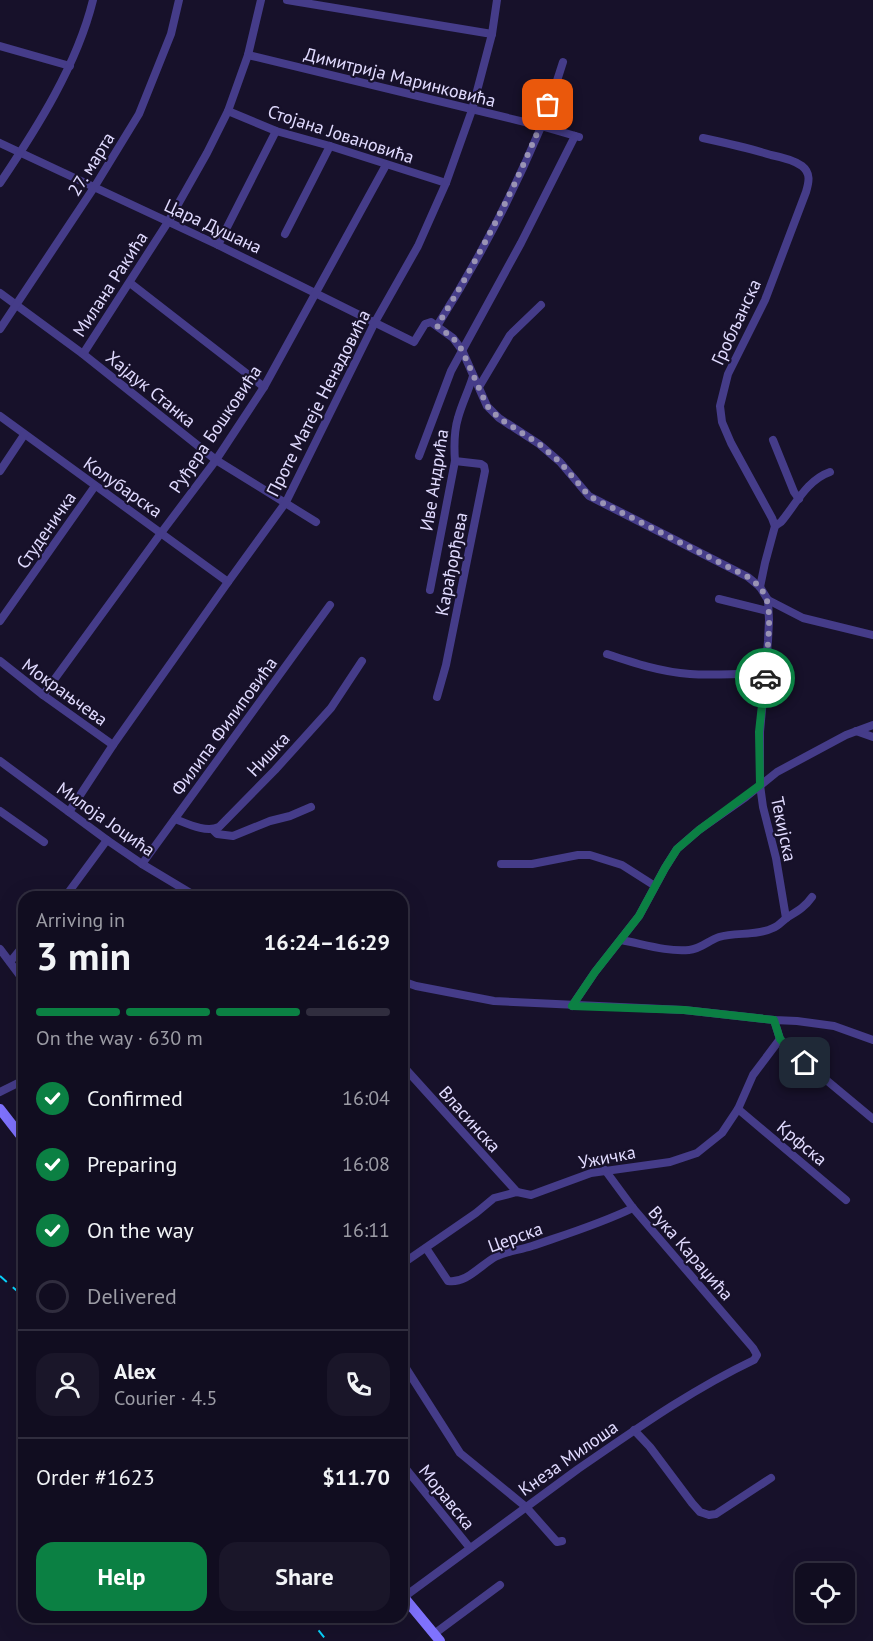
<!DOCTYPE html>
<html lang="en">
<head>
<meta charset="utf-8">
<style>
  :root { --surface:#110d20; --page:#1a1629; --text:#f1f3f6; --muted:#9c9ca5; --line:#302d3e; --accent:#0b8043 }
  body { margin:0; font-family:"PT Sans",sans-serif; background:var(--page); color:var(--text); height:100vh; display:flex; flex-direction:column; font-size:22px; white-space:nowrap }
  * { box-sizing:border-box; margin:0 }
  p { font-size:20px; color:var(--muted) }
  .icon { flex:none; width:33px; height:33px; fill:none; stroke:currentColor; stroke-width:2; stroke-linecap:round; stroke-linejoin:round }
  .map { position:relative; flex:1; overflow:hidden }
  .side { position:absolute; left:18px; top:891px; width:390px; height:732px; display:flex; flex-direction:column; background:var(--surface); border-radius:18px; box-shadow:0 6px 24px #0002,0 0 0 2px var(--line) }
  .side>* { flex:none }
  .controls { position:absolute; left:795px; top:1563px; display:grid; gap:12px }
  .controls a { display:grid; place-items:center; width:60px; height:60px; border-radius:12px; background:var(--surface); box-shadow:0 6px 24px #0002,0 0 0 2px var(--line); font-size:30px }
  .pin { position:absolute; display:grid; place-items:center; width:51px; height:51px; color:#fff; margin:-26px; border-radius:12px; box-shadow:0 3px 9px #0006 }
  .courier { position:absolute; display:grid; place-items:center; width:60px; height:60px; margin:-30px; border:4px solid #0b8043; border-radius:50%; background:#fff; color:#222; box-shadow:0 2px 8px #0007 }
  .overview em { font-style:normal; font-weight:700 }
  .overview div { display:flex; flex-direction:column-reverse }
  .overview { display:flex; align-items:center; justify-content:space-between; height:102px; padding:0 18px }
  h1 { font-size:39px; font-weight:700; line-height:45px }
  .bar { display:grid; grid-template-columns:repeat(4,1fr); gap:9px 6px; align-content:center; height:72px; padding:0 18px }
  .bar i { height:8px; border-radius:4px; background:var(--line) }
  .bar .current { background:var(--accent) }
  .bar p { grid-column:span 4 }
  .line { display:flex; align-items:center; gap:15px; padding:0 18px; border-top:2px solid var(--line) }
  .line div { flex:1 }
  .round { display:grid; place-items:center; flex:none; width:63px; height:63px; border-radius:18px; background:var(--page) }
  ol { padding:0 18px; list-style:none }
  li { display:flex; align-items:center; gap:18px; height:66px }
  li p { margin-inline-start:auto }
  li .icon { padding:6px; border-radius:50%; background:var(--accent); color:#fff; stroke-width:4 }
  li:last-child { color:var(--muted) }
  li i { width:33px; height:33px; border:3px solid var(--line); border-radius:50% }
  .action { display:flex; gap:12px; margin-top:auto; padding:12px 18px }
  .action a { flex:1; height:69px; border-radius:18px; background:var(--accent); color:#fff; font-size:24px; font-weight:700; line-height:69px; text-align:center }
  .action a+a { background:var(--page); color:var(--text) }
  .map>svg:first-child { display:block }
</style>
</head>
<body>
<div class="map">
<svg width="873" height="1641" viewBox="0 0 873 1641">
  <rect width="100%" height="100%" fill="#17112a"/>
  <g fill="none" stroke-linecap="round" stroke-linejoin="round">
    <g stroke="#453c89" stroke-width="8">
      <path d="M287,0L492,34"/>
      <path d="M0,46L70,66"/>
      <path d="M248,55L541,126L579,137"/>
      <path d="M228,111L276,131L330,146L446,183"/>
      <path d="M703,138C726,143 749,148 771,155C781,157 794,160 802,166C811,173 809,182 806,192L765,300L728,374L720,406L722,422L731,443L772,518L775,526L765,563L760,587"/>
      <path d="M0,143L218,245L414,342L425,324L431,322L453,338L462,350L487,406L499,418L539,444L560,462L589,496L748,577L760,587L768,600L769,620L768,641L760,732V785L763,807L776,858L786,918"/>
      <path d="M0,183C37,128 77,65 93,0"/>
      <path d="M285,234L330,146"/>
      <path d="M218,245L276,131"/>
      <path d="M130,283L264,387"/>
      <path d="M0,293L83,354L216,460L316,522"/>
      <path d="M437,326C477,263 512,196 541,127C549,106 556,84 563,62"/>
      <path d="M0,329L95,186L139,114L171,34L179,0"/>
      <path d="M83,354L168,222L207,153L228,111L248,55L261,0"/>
      <path d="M479,387L510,335L541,305"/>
      <path d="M0,416L228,582"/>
      <path d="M773,440L794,492L799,499"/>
      <path d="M419,456L451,371L521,243L575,136"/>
      <path d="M0,471L24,435"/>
      <path d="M775,526L781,522C796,504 807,480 830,472"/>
      <path d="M430,590L455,461C454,447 454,431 458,418C462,403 469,390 473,376"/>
      <path d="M719,599L768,611"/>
      <path d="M768,600L803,618L873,635"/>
      <path d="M0,621L95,486"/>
      <path d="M607,654C634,663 661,672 690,674C714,676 740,673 765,674"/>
      <path d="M0,661L43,695L113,745"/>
      <path d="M43,695L161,533L216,460L264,387L386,165"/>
      <path d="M437,697L446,665L485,471L484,466L481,464L455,461"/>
      <path d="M856,731L873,737"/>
      <path d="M0,761L107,840L142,864L197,897"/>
      <path d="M0,811L44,842"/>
      <path d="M69,812L113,745L228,582L286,502L375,322L418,246L446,183L472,110L492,34L497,0"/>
      <path d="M175,819C188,824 206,833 219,827L275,770L331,708L362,661"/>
      <path d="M213,830L217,834L233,836L270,821L290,816L311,807"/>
      <path d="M142,864L330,605"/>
      <path d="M501,864H532L578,855H590L622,865L655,886"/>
      <path d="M65,897L107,840"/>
      <path d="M621,940C643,944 667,952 689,950C701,949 709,940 719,937C736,932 757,936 773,928C779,926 783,920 788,917C798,911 805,907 812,897"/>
      <path d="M0,949L24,981"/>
      <path d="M10,962L24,945"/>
      <path d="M402,981L416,986L494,1001L684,1010L774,1020L797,1021L834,1026L873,1040"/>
      <path d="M572,1006L595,972L639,916L665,868L677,849L699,830L746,797L777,772L846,735L873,725"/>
      <path d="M774,1020L780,1039L789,1049L873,1119"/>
      <path d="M402,1065L517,1192"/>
      <path d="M0,1092L24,1080"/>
      <path d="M738,1109L846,1200"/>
      <path d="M426,1248L448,1281C467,1284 481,1264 497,1256C508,1251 520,1250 532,1246C567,1234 600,1224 633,1208"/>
      <path d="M402,1264L476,1213L494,1198L517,1192L531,1195L591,1173L670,1162L697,1153L722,1133L738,1109L753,1075L780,1039"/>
      <path d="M402,1362L460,1453L526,1507L557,1542L562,1541"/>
      <path d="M634,1430L650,1447L692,1503L700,1512L709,1515L716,1514L771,1478"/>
      <path d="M402,1464L470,1548"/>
      <path d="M404,1597C462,1554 520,1511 578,1469C635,1430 691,1390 754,1360L757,1355L753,1348L633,1208L605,1170"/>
      <path d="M434,1634L500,1585"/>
    </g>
    <g stroke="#7f72fe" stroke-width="10">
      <path d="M0,1109L24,1140"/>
      <path d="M402,1595L440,1641"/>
    </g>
    <g stroke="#08d4fe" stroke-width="2" stroke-dasharray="9 8" stroke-linecap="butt">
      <path d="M0,1276L24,1297"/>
      <path d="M308,1617L327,1641"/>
    </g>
  </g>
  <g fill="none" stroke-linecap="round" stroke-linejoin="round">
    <path stroke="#9a94b4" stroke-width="6" stroke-dasharray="0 10.8" d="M548,105C539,131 527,156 516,181C492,231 466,279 437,326L453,338L462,350L487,406L499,418L539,444L560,462L589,496L748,577C756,583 762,588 766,598C773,615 766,658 765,678"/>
    <path stroke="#0b8043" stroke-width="8" d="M765,678L759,732L760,785L699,830L677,849L665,868L639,916L595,972L572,1006L684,1010L774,1020L780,1039L789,1049L805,1063"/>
  </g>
  <g text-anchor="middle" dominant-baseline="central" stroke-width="4.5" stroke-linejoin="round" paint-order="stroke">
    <g font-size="18" fill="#e1dbff" stroke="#17112a">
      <text transform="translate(400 77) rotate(14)">Димитрија Маринковића</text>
      <text transform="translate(341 134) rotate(18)">Стојана Јовановића</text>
      <text transform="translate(91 164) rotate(-58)">27. марта</text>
      <text transform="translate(213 226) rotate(25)">Цара Душана</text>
      <text transform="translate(110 284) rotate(-57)">Милана Ракића</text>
      <text transform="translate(736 322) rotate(-65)">Гробљанска</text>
      <text transform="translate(151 389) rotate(39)">Хајдук Станка</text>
      <text transform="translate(318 403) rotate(-63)">Проте Матеје Ненадовића</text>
      <text transform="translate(215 429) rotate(-56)">Руђера Бошковића</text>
      <text transform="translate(434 480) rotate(-81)">Иве Андрића</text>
      <text transform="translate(123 487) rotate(35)">Колубарска</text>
      <text transform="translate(46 530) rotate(-55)">Студеничка</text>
      <text transform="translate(451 564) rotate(-79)">Карађорђева</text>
      <text transform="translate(65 692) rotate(36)">Мокрањчева</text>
      <text transform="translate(224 726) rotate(-54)">Филипа Филиповића</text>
      <text transform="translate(268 754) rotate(-47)">Нишка</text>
      <text transform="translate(106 819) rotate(35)">Милоја Јоцића</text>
      <text transform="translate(784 829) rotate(78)">Текијска</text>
      <text transform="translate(470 1119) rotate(48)">Власинска</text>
      <text transform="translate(802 1143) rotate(40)">Крфска</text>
      <text transform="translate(607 1157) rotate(-11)">Ужичка</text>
      <text transform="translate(515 1237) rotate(-20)">Церска</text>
      <text transform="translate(691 1253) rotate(49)">Вука Караџића</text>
      <text transform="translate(568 1458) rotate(-35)">Кнеза Милоша</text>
      <text transform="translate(447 1497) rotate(51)">Моравска</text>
    </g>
  </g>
</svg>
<div class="controls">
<a><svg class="icon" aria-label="locate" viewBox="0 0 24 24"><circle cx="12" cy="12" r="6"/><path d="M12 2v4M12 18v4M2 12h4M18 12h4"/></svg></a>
</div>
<div class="pin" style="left:548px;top:105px;background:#ea580c"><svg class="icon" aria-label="bag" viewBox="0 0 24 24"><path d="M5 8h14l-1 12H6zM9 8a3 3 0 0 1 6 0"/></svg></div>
<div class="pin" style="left:805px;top:1063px;background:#1f2937"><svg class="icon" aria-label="home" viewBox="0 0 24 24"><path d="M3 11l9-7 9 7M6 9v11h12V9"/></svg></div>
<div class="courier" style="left:765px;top:678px"><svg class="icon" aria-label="car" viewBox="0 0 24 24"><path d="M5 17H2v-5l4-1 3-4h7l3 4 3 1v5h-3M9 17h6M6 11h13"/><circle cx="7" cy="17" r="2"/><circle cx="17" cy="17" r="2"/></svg></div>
<section class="side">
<div class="overview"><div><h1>3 min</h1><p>Arriving in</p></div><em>16:24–16:29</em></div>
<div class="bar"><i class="current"></i><i class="current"></i><i class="current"></i><i></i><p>On the way · 630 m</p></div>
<ol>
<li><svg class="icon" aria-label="check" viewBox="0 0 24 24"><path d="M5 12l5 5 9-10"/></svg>Confirmed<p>16:04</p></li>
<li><svg class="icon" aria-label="check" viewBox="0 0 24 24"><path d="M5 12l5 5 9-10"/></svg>Preparing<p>16:08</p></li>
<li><svg class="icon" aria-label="check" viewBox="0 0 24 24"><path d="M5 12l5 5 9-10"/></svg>On the way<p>16:11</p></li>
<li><i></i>Delivered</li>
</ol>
<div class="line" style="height:108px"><a class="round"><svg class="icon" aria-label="person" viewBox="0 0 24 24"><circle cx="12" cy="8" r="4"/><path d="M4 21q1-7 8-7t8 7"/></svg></a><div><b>Alex</b><p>Courier · 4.5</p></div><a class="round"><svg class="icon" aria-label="phone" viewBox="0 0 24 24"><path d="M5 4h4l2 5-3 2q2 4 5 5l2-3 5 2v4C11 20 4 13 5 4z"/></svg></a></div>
<div class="line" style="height:78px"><div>Order #1623</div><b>$11.70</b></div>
<div class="action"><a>Help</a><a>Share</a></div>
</section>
</div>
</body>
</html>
